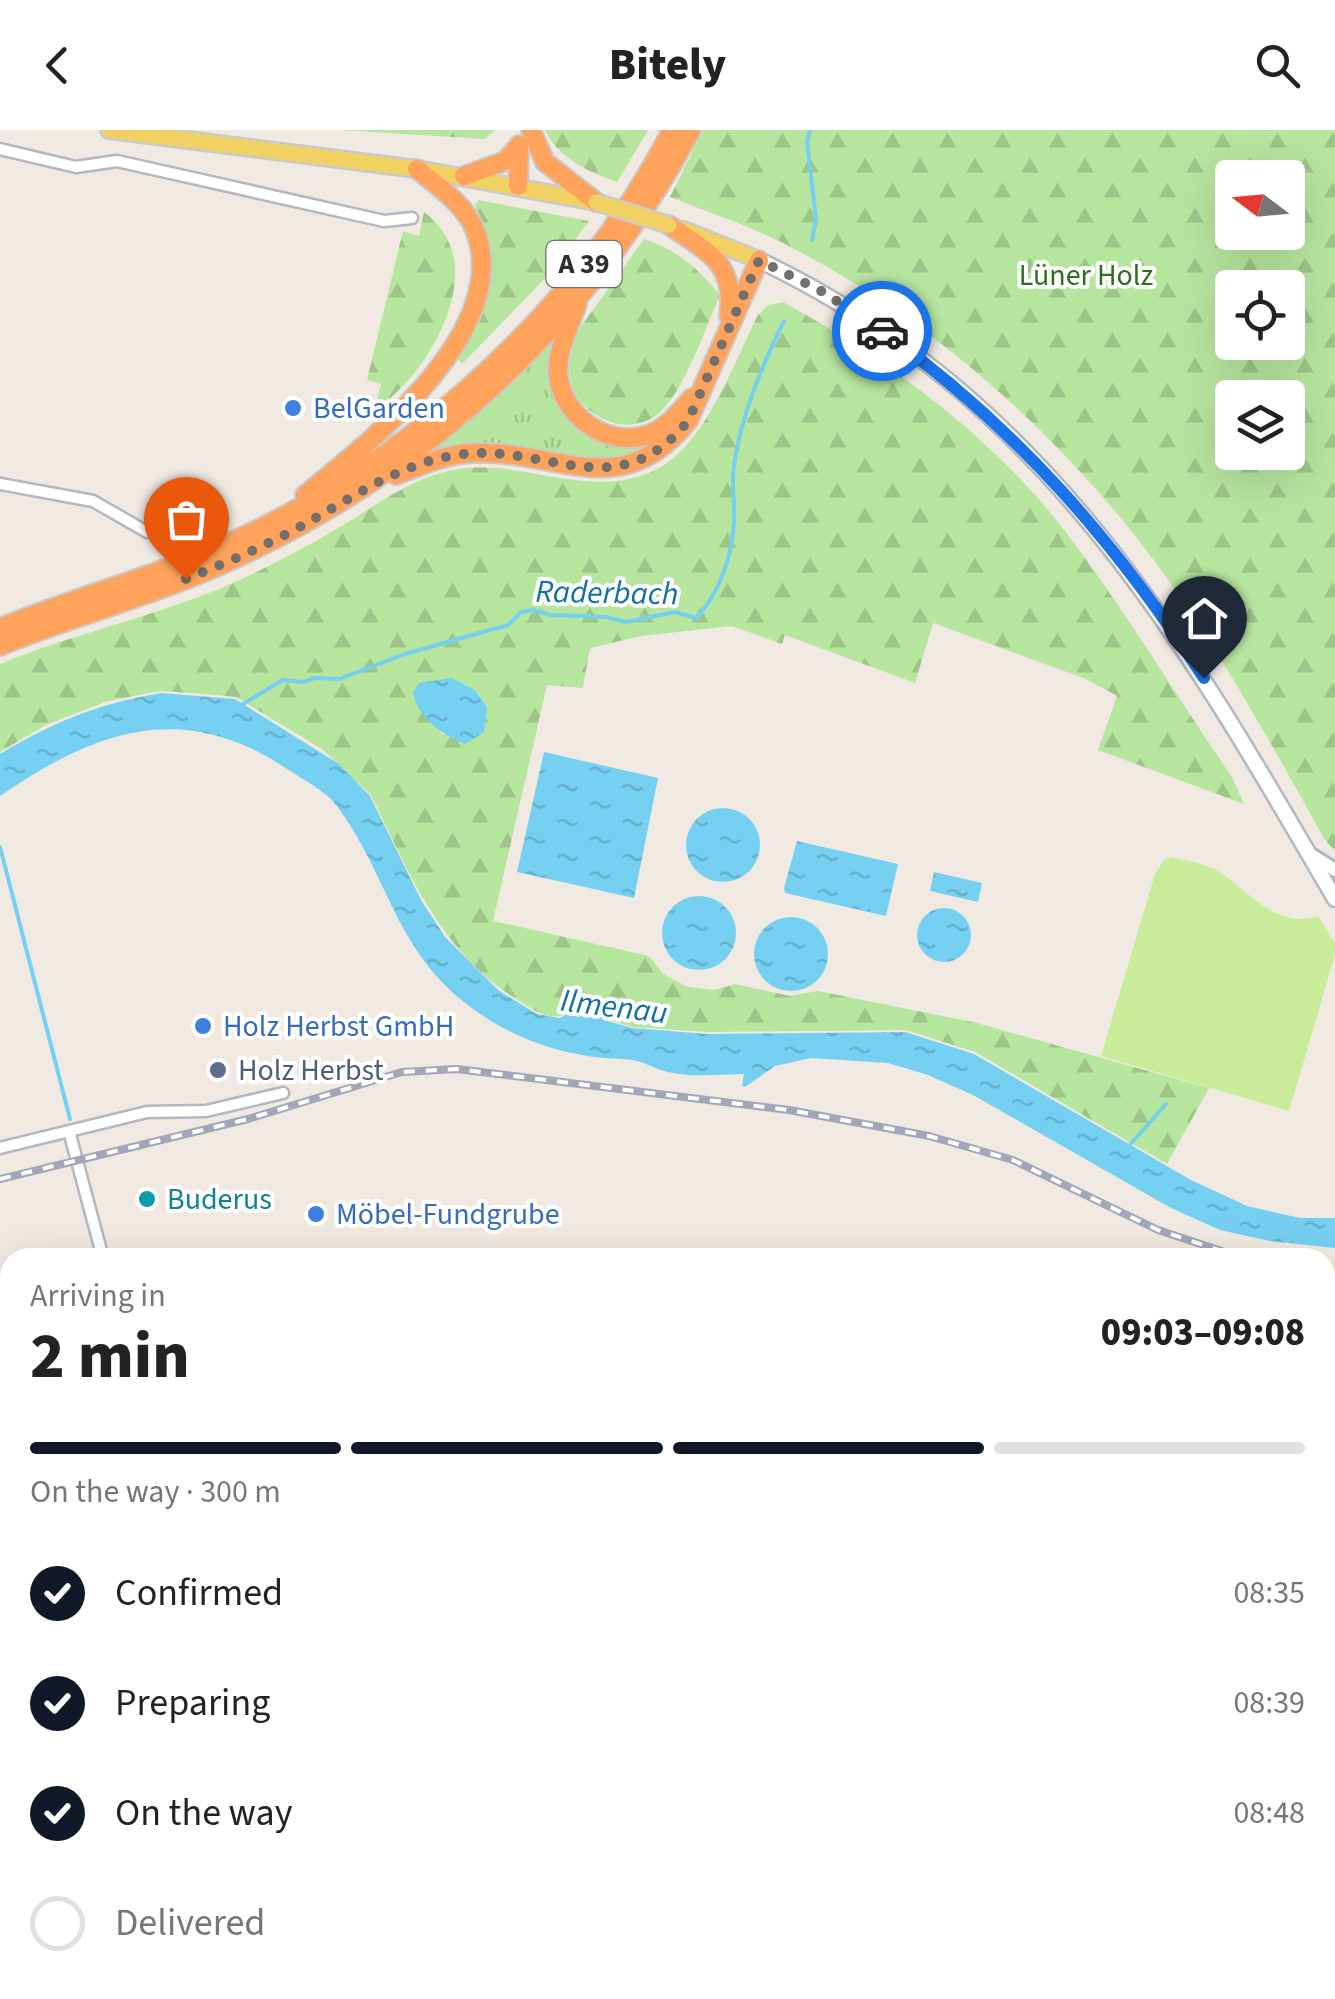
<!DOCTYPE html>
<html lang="en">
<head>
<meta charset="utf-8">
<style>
  :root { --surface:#fff; --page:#f6f6f6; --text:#222; --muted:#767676; --line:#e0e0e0; --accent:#111827 }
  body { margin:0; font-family:"Source Sans 3",sans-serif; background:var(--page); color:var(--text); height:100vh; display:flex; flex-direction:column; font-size:38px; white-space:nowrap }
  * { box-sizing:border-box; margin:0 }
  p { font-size:32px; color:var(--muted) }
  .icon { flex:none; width:55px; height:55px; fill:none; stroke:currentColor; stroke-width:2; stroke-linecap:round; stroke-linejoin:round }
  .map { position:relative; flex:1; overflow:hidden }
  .panel { position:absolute; left:0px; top:1118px; width:1335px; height:752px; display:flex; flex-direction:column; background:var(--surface); border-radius:30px 30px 0 0; box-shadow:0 10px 40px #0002 }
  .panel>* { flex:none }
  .needle { width:65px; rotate:286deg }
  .controls { position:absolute; left:1215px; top:30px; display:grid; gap:20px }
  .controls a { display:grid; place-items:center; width:90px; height:90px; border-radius:10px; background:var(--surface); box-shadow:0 10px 40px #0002; font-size:50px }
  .pin { position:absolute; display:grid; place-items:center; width:85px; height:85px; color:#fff; margin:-102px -42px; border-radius:50% 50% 50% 0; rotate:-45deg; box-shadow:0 0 10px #0007 }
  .pin .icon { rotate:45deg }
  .courier { position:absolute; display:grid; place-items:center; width:100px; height:100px; margin:-50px; border:8px solid #1a73e8; border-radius:50%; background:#fff; color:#222; box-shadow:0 2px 12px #0007 }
  .summary em { font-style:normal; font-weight:800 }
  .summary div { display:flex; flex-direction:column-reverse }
  .summary { display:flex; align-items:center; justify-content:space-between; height:170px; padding:0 30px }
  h1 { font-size:65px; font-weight:800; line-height:75px }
  .bar { display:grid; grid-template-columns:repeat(4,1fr); gap:15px 10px; align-content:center; height:120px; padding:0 30px }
  .bar i { height:12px; border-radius:8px; background:var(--line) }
  .bar .current { background:var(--accent) }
  .bar p { grid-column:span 4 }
  ol { padding:0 30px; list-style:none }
  li { display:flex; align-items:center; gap:30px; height:110px }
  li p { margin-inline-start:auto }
  li .icon { padding:10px; border-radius:50%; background:var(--accent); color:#fff; stroke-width:4 }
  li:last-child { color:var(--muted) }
  li i { width:55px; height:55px; border:5px solid var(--line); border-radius:50% }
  header { display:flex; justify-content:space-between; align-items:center; height:130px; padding:0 30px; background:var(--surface); font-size:45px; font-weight:800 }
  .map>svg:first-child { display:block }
</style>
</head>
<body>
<header><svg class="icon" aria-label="back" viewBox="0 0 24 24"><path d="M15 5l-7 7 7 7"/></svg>Bitely<svg class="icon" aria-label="search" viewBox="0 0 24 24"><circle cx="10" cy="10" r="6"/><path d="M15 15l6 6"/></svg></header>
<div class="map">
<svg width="1335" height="1869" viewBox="0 0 1335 1869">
  <defs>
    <pattern id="grass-tufts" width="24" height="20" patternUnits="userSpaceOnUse" patternTransform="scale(2.5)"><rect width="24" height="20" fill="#b6e59e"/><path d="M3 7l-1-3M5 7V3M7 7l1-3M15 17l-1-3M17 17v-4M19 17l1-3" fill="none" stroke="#9dc588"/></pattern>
    <pattern id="forest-firs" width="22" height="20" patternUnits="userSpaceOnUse" patternTransform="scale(2.5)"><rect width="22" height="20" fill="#b6e59e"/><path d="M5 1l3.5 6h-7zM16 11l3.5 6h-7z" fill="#9dc588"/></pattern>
    <pattern id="water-ripples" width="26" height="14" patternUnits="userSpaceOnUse" patternTransform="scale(2.5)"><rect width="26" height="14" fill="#75cff0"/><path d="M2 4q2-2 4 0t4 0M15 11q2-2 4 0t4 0" fill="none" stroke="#66b2ce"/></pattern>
  </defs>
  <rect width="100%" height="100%" fill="#efe9e1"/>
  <path fill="url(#grass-tufts)" d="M563,197L566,283C599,320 621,308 666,305L630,326L605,331L424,325L490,270Z"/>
  <g fill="url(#forest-firs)" fill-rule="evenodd">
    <path d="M340,0H495L485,9Z"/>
    <path d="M545,0H648L617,52C589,42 559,29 545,0Z"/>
    <path d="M703,0H1335V721L1325,710C1282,633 1239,555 1190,481C1089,330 945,195 783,113C747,95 707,82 670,67ZM1232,48H1288V102H1232ZM1232,158H1288V212H1232ZM1232,268H1288V322H1232Z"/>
    <path d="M478,70L589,91L552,141L463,233L457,229C488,180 503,130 475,76Z"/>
    <path d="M424,82C477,121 453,189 421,234C408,253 389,269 373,285L381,254L367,250L403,101L419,106Z"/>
    <path d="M644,109C674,118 702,141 720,166C704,199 686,260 658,284C630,307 587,290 573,259C565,240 571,215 580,198Z"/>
    <path d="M783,172C888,230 991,305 1065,401C1125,480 1176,566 1232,647L1244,674L1098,620L1117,566L1086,549L933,493L915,553L785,505L782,514L732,496L641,506L590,518L583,558L547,555L493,791L649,826L663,844L688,857L715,860L735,854L790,866L818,861L973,892L1209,958L1167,1034L975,922L906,900L706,902L633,897L608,890L605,872C590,875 574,884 560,886C545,889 530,878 518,870C441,823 409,743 371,665L322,619L236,567L205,564L161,561L108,571L46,595L0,622V534C82,500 170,484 250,445C284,429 318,410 350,391C385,369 418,345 459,339C526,329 598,374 661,337C707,310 734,232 758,185L768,175ZM452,548L475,560L487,577L443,605L432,591Z"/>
  </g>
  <g fill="#c9ec9a">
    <path d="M1172,727C1186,731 1205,733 1218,741C1249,761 1277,800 1318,786L1335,813V825L1289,981L1101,926L1155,744L1164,730Z"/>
    <path d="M84,1860H201L185,1869H87Z"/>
  </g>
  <g fill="url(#water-ripples)">
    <path d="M452,548L475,560L487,577L484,602L465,614C442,605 417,587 413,562L419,553Z"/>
    <path d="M161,563L235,569L339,634L370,666L421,770L445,807L498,860L537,884L559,888L579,879L604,874L607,891L633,898L706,904L905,902L974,924L1191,1050L1247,1076L1300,1088H1335V1118L1270,1111L1220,1100L1171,1078L973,965L928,945L888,933L811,928L775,936L745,957L742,956L744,944C720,944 692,948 668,942C656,939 645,932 632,930C620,928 607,929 594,927C546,920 508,905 469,876C393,818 389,745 336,675C325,660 303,650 287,639C183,569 96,600 0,666V624C56,591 97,574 161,563Z"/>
    <path d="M544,622L658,648L634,768L517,742Z"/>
    <circle cx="723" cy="715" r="37"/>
    <path d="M797,711L898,734L886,786L785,763L784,758Z"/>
    <path d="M934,742L982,753L978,772L930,761Z"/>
    <circle cx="699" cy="803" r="37"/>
    <circle cx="944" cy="805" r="27"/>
    <circle cx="791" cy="824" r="37"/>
  </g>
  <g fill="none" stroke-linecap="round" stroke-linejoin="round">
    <g stroke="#75cff0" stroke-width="4">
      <path d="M810,0L807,11L816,89L812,110"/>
      <path d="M241,578L243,574L283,550L303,552L315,548L339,549L405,524L508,495L521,482L533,480L551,485L606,487L626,492L675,482L696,488C720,463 733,424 734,390C735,372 731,353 734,336C741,285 762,236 784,191"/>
      <path d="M0,717L70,989"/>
      <path d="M1129,1016L1166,974"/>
    </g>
    <defs>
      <g id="minor">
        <path d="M0,19L76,37L117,31L384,91L412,88"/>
        <path d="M0,354L93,371L147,402"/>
        <path d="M69,1001L103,1128"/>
        <path d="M0,1018L147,982L206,981L283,963"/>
        <path d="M0,1627L10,1623"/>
        <path d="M1325,1775L1335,1767"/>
        <path d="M1006,1860L1013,1869"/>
        <path d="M597,1869L609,1860"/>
        <path d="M1064,1869L1075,1860"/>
      </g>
      <g id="tertiary">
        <path d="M1308,723L1335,740"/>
        <path d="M0,1248L10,1245"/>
        <path d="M1325,1384H1335"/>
      </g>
      <path id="secondary" d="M759,130C1045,267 1183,507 1335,769"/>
      <g id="primary">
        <path d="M109,0L417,39L596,72"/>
        <path d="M684,100L759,130"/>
      </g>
      <g id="motorway">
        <path d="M531,0L545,32L596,72"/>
        <path d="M464,46L505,31L519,16"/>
        <path d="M518,56L519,15"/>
        <path d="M669,95C708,123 736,132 729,186"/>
        <path d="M577,175C569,197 557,219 558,243C561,286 609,320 650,304C668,297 679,282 692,268"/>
        <path d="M396,345C420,336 444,325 470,323C556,318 620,376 688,291L759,130"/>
        <path d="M305,365C371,311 514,200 475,100C465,74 437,56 417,39"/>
        <path d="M0,498C80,465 164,444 242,407C421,323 581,176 672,0"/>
        <path d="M0,516C68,488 139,470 207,441C413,353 586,199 691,0"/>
      </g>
    </defs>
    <use href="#minor" stroke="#b4b7c1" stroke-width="15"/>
    <use href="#tertiary" stroke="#b4b7c1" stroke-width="18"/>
    <use href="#secondary" stroke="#b4b7c1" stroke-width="19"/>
    <use href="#primary" stroke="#c9c9c9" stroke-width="20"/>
    <use href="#motorway" stroke="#c9c9c9" stroke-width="22"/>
    <use href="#minor" stroke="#fff" stroke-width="10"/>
    <use href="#tertiary" stroke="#fff" stroke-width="12"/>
    <use href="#secondary" stroke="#fff" stroke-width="14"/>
    <use href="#primary" stroke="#f2d163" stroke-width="15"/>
    <use href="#motorway" stroke="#ffa35c" stroke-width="18"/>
    <defs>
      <g id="rail">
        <path d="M0,1049L248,989L402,942L457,939L789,980L929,1006L1013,1030L1158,1100L1243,1128"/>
        <path d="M1325,1147L1335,1150"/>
        <path d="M1325,1427L1335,1426"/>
        <path d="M1325,1446L1335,1443"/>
        <path d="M1325,1518L1335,1522"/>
        <path d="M241,1869L259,1860"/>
        <path d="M283,1869L299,1860"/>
        <path d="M457,1869L468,1860"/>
      </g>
    </defs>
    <use href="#rail" stroke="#a3a6b8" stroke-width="8"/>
    <use href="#rail" stroke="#fff" stroke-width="4" stroke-dasharray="11" stroke-linecap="butt"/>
    <defs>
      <path id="primary-bridge" d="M596,72L669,95"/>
    </defs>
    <use href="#primary-bridge" stroke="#c9c9c9" stroke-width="20" stroke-linecap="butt"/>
    <use href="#primary-bridge" stroke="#f2d163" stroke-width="15"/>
  </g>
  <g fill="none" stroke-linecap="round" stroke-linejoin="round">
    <path stroke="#726f6d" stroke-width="10" stroke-dasharray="0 18" d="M186,449C229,432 272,413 312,390C356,365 400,335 451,326C542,308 614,382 688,291L759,130L823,162L882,201"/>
    <path stroke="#1a73e8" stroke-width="12" d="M882,201C1016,297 1115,411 1204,548"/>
  </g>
  <g fill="#3f7fe0" stroke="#fff" stroke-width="4">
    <circle cx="293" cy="278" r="10"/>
    <circle cx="203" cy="896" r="10"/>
    <circle cx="316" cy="1084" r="10"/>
  </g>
  <circle fill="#5c6f8a" stroke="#fff" stroke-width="4" cx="218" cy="940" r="10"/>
  <circle fill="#0f9aa8" stroke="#fff" stroke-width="4" cx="147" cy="1069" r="10"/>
  <g text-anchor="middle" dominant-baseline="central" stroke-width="8" stroke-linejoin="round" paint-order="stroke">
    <rect fill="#fff" stroke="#6d6d6d" stroke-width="2.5" x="546.5" y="111" width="75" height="46" rx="8"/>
    <g font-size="28" font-weight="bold" fill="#2e2e2e">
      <text x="584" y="134">A 39</text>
    </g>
    <g font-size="30" fill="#2c6e1b" stroke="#fff">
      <text x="1086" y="145">Lüner Holz</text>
    </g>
    <g font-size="30" fill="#366cbe" stroke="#fff" text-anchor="start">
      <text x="313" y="278">BelGarden</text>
      <text x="223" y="896">Holz Herbst GmbH</text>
      <text x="336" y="1084">Möbel-Fundgrube</text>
    </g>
    <g font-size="30" fill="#4e5e75" stroke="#fff" text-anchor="start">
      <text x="238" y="940">Holz Herbst</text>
    </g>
    <g font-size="30" fill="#0d838f" stroke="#fff" text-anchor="start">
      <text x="167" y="1069">Buderus</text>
    </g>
    <g font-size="32" font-style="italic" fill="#0d6fa3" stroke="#fff">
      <text transform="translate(607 463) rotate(1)">Raderbach</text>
      <text transform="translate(614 877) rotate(7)">Ilmenau</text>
    </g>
  </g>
</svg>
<div class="controls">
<a><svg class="needle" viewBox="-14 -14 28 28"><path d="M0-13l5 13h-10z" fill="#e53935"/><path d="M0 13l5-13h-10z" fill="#767676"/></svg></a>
<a><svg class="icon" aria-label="locate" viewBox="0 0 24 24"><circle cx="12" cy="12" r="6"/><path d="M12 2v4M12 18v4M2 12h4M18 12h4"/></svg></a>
<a><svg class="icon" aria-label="layers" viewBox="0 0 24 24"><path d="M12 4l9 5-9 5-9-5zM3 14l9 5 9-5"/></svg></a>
</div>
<div class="pin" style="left:186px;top:449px;background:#ea580c"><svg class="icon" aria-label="bag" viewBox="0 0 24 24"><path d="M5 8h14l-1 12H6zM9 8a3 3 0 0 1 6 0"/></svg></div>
<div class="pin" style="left:1204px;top:548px;background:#1f2937"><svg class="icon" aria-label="home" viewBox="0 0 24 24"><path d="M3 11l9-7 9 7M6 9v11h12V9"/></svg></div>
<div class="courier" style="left:882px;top:201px"><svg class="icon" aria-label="car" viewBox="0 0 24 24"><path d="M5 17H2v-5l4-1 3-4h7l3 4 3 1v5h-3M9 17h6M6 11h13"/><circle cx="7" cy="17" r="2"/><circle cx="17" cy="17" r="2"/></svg></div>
<section class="panel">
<div class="summary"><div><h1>2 min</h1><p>Arriving in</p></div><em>09:03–09:08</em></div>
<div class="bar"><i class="current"></i><i class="current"></i><i class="current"></i><i></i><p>On the way · 300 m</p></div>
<ol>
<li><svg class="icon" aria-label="check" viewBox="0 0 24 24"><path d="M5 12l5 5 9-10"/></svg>Confirmed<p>08:35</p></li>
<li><svg class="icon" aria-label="check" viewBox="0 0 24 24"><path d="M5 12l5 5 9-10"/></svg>Preparing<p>08:39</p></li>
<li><svg class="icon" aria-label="check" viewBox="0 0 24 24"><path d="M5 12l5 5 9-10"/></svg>On the way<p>08:48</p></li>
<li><i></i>Delivered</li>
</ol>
</section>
</div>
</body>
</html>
